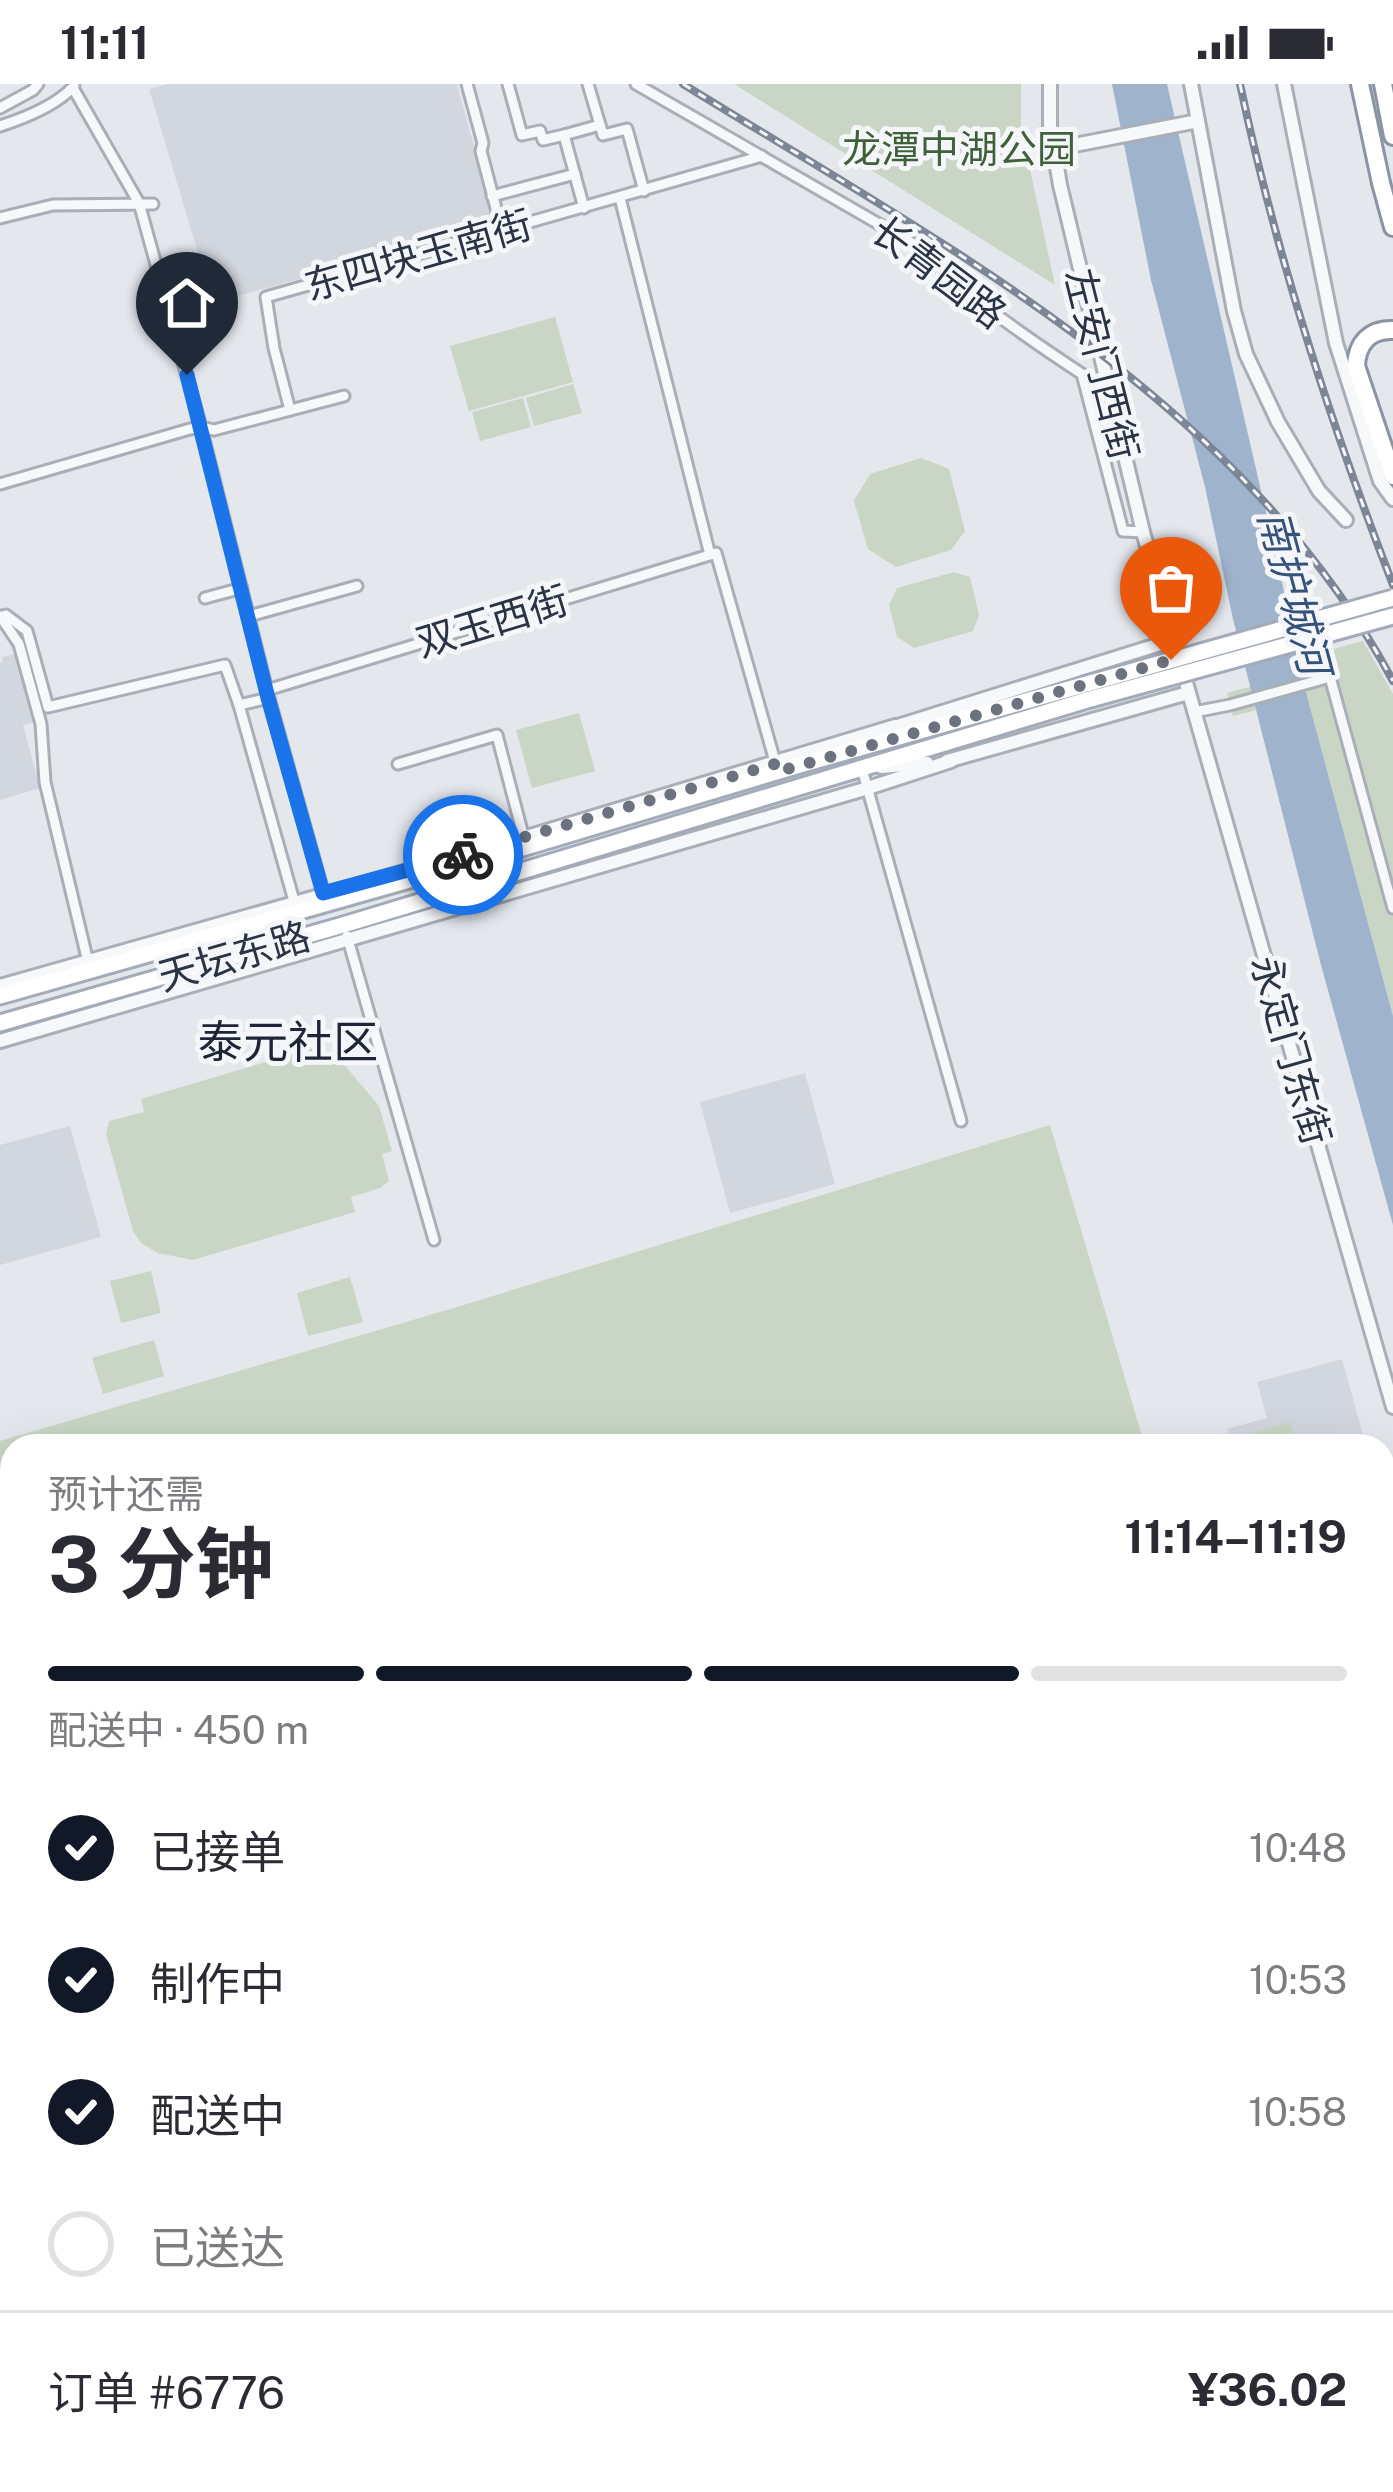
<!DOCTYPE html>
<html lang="zh">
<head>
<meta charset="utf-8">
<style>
  :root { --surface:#fff; --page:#f2f2f3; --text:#2b2b33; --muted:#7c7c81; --line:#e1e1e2; --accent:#111827 }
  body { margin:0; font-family:"Public Sans","Noto Sans SC",sans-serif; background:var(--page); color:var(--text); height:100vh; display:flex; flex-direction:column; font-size:45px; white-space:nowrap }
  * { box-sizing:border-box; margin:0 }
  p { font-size:39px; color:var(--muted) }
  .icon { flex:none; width:66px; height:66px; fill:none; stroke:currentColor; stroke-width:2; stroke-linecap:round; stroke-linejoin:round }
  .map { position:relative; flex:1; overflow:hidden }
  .drawer { position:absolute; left:0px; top:1350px; width:1395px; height:1059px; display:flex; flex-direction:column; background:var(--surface); border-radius:36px 36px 0 0; box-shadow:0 12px 48px #0002 }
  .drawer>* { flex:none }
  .pin { position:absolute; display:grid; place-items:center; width:102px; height:102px; color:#fff; margin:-123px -51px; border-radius:50% 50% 50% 0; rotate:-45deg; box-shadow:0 0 12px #0007 }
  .pin .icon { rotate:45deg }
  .courier { position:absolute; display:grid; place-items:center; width:120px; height:120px; margin:-60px; border:9px solid #1a73e8; border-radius:50%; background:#fff; color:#222; box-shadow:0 3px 15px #0007 }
  .headline em { font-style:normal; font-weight:700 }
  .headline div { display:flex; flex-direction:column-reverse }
  .headline { display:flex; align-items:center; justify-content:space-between; height:204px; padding:0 48px }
  h1 { font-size:78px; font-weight:700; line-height:90px }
  .bar { display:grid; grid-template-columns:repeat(4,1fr); gap:18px 12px; align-content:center; height:144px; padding:0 48px }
  .bar i { height:15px; border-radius:9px; background:var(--line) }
  .bar .current { background:var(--accent) }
  .bar p { grid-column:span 4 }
  .line { display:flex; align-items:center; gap:30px; padding:0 48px; border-top:3px solid var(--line) }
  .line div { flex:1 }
  ol { padding:0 48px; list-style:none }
  li { display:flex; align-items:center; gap:36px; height:132px }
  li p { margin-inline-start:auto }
  li .icon { padding:12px; border-radius:50%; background:var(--accent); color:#fff; stroke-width:4 }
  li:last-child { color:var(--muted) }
  li i { width:66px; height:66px; border:6px solid var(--line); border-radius:50% }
  .status { display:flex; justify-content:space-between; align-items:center; height:84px; padding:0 60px; background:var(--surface); direction:ltr }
  .status svg { height:33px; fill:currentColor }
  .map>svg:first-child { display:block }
</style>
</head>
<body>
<div class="status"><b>11:11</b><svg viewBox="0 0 49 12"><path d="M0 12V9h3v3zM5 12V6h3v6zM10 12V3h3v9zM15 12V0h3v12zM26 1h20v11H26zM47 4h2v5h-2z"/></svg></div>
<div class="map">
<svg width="1393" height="2408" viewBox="0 0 1393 2408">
  <rect width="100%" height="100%" fill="#e4e7ec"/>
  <g fill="#d2d6de">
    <path d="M168,0H457L495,140L213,219L149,5Z"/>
    <path d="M19,569L36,638L23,641L40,704L0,716V579L3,577L2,573Z"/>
    <path d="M805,989L835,1100L730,1129L700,1018Z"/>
    <path d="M70,1042L101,1153L0,1181V1061Z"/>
    <path d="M1342,1275L1366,1362H1231L1227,1345L1267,1334L1257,1298Z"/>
  </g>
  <g fill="#c9d6c5">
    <path d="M734,0H1021V44L1055,201Z"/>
    <path d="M555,233L573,298L469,327L450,262Z"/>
    <path d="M573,300L582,329L534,342L526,314Z"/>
    <path d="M523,314L531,343L480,357L472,328Z"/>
    <path d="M921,374L949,385L965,447L951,466L896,483L868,465L854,417L870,390Z"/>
    <path d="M954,488L970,493L979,531L973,547L914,564L897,553L889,521L897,504Z"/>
    <path d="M1363,557L1393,610V932L1307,613L1233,632L1227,609L1300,589L1297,575Z"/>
    <path d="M579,629L595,687L532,704L516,646Z"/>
    <path d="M313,964L317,977L342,978L379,1022L392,1067L382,1070L389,1097L380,1104L351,1113L355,1128L193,1176L158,1169L141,1159L133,1147L106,1050L109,1037L144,1028L141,1015Z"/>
    <path d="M1050,1041L1145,1362H12V2397H1383V2165L1393,2199V2408H0V1357L457,1223Z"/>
    <path d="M151,1187L161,1229L121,1239L110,1197Z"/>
    <path d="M350,1193L363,1238L308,1252L297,1209Z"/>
    <path d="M154,1256L164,1292L103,1310L92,1274Z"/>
    <path d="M1290,1338L1297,1362H1240L1237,1353Z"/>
  </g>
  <path fill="#9fb4cc" d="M1112,0H1167L1281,493L1297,575L1393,932V1141L1321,881L1233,535L1205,403L1151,196Z"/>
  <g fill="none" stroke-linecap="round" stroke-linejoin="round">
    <defs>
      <g id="minor">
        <path d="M467,0L483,59L481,67L502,147"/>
        <path d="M508,0L522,51L540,47L543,56L564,51L584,124"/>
        <path d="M588,0L603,51L627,45L644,107"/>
        <path d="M636,0L917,162C966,212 1023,251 1082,290L1123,447L1143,448"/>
        <path d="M73,4L139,119L201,343L269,614L325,814"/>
        <path d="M0,24L33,6L38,0"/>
        <path d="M0,42C25,34 56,22 74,2"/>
        <path d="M564,51L600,41"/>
        <path d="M492,112L575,90"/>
        <path d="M620,114L710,471"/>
        <path d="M0,134L53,121L153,120"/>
        <path d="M290,326L274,264L266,213L762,72"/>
        <path d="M0,400L190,345L201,343L214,346L344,312"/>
        <path d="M205,514L242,504"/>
        <path d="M0,532L19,560L41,640L45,698L88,878"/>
        <path d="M249,532L357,502"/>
        <path d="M0,533L6,531L27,547L48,623L225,581L239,621L269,614"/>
        <path d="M267,606L716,469L776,681"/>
        <path d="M239,621L296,824"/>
        <path d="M1194,628L1230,621L1330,593L1393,824"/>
        <path d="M398,680L497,651L524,755"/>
        <path d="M862,685L961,1037"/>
        <path d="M347,852L434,1156"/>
      </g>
      <g id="tertiary">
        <path d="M1050,0V42L1060,101L1143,448L1393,1323"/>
        <path d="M1284,0L1336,259L1380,397L1393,415"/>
        <path d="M1198,37L1234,227L1246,270L1278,338L1319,407L1346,436"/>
        <path d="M1054,65L1198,37L1191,0"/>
        <path d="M1180,582L1341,539"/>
        <path d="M888,645L1173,556"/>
        <path d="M947,677L1188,609"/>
        <path d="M881,683L927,679"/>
        <path d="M0,902L500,761L895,642"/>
        <path d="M0,957L868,704L951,677"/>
      </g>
      <g id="primary">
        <path d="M0,912L526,763L803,680L1083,601"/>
        <path d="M0,939L343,841L1087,616"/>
      </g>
      <g id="trunk">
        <path d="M1360,0L1381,99L1393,143"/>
        <path d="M1383,0L1393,52"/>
        <path d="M1393,246C1370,245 1357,259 1356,282L1393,392"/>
      </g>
    </defs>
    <use href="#minor" stroke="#a9aeb7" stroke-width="15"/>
    <use href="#tertiary" stroke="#a9aeb7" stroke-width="18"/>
    <use href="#primary" stroke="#a3abb8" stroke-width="21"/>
    <use href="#trunk" stroke="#8b94a3" stroke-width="22"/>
    <use href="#minor" stroke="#f7f8fa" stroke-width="9"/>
    <use href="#tertiary" stroke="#f7f8fa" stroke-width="12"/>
    <use href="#primary" stroke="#fff" stroke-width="15"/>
    <use href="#trunk" stroke="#fff" stroke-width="16"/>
    <defs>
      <g id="rail">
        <path d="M683,0C945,162 1241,315 1393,597"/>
        <path d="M1240,0C1276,171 1330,338 1393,501"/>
      </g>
    </defs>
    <use href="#rail" stroke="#7d8696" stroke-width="8"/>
    <use href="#rail" stroke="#f4f6f9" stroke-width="3" stroke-dasharray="9" stroke-linecap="butt"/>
    <defs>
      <g id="primary-bridge">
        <path d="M1083,601L1393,514"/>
        <path d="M1087,616L1393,532"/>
      </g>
    </defs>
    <use href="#primary-bridge" stroke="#a3abb8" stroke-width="21" stroke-linecap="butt"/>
    <use href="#primary-bridge" stroke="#fff" stroke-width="15"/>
  </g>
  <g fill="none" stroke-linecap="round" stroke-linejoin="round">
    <path stroke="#6c737f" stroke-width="12" stroke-dasharray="0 21.6" d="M463,771L775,680L777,688L1171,576"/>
    <path stroke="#1a73e8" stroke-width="15" d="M187,291L268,614L323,809L463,771"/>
  </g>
  <g text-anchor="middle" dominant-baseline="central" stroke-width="10" stroke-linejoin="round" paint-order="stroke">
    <g font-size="39" fill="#3f6138" stroke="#f4f6f9">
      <text x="959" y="65">龙潭中湖公园</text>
    </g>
    <g font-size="39" fill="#2b3445" stroke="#f4f6f9">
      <text transform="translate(418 171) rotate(-16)">东四块玉南街</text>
      <text transform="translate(939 188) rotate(37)">长青园路</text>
      <text transform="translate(1102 280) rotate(76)">左安门西街</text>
      <text transform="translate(492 537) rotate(-17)">双玉西街</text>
      <text transform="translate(234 872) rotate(-16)">天坛东路</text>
      <text transform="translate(1291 966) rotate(74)">永定门东街</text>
    </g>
    <g font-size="42" font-style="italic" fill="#34527a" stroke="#f4f6f9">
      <text transform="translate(1295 508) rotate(75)">南护城河</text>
    </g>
    <g font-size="45" fill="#1d2536" stroke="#f4f6f9">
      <text x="288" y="957">泰元社区</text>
    </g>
  </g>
</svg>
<div class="pin" style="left:1171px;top:576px;background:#ea580c"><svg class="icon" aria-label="bag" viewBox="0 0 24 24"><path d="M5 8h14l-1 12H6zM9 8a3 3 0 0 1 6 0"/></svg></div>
<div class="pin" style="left:187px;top:291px;background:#1f2937"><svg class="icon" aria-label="home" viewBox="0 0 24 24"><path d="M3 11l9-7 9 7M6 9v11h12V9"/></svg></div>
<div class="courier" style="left:463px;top:771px"><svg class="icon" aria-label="bike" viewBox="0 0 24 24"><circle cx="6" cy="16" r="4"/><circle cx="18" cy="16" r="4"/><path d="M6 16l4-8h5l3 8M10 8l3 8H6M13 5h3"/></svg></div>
<section class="drawer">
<div class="headline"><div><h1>3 分钟</h1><p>预计还需</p></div><em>11:14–11:19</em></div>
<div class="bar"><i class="current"></i><i class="current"></i><i class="current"></i><i></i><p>配送中 · 450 m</p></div>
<ol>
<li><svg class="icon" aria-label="check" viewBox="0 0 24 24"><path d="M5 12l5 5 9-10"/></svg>已接单<p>10:48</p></li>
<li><svg class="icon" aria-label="check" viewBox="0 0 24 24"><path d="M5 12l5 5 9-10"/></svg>制作中<p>10:53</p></li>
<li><svg class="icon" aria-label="check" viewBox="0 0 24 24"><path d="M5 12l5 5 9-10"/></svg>配送中<p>10:58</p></li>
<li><i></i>已送达</li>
</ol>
<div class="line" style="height:156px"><div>订单 #6776</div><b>¥36.02</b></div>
</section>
</div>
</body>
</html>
